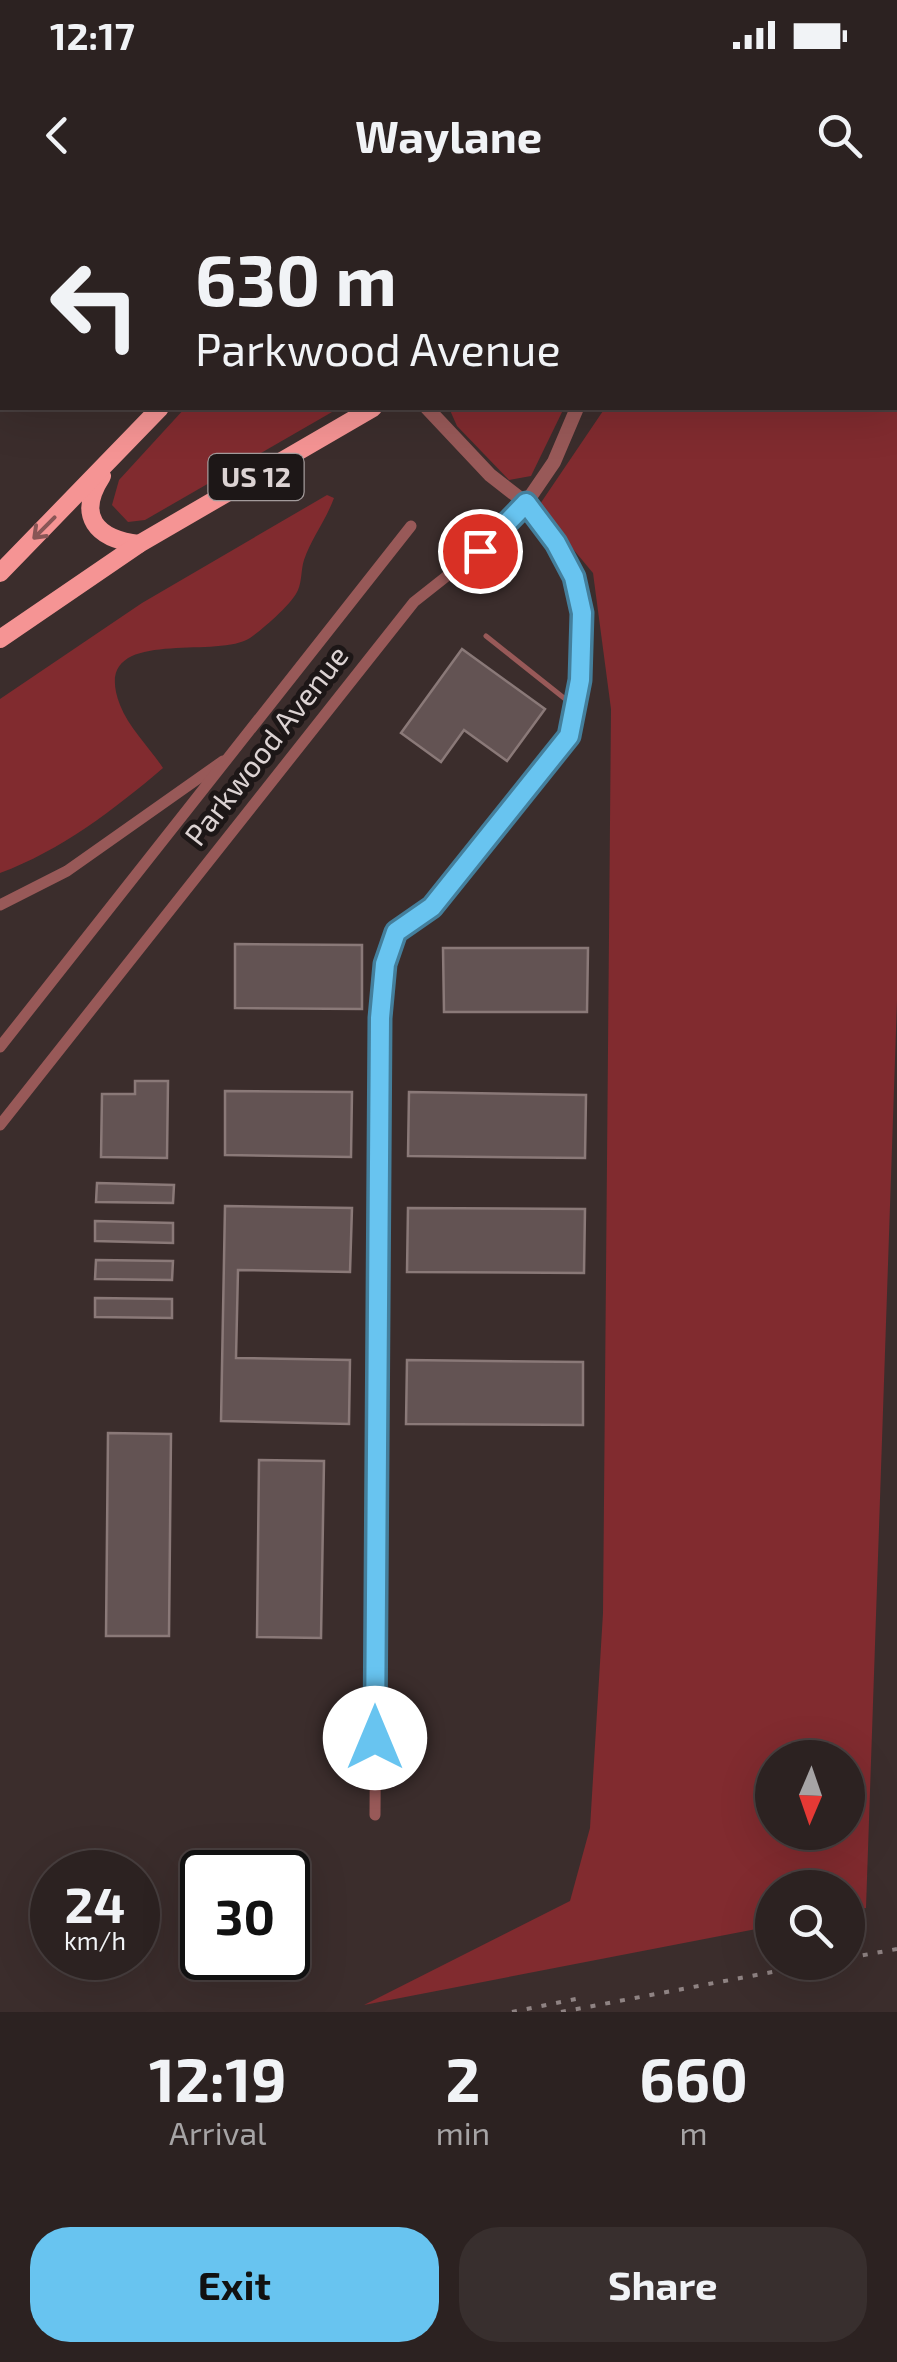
<!DOCTYPE html>
<style>
:root{--surface:#2c2221;--page:#382f2e;--text:#f1f3f6;--muted:#a6a4a5;--line:#483f3f;--accent:#68c4f0}
body{margin:0;font-family:"Exo 2",sans-serif;background:var(--page);color:var(--text);height:100vh;display:flex;flex-direction:column;font-size:38px;white-space:nowrap}
*{box-sizing:border-box;margin:0}
p{font-size:32px;color:var(--muted)}
.icon{flex:none;width:55px;height:55px;fill:none;stroke:currentColor;stroke-width:2;stroke-linecap:round;stroke-linejoin:round}
.map{position:relative;height:1812px;overflow:hidden}
.drawer{display:flex;flex-direction:column;background:var(--surface);flex:1}
.drawer>*{flex:none}
.guide{position:absolute;left:0px;top:0px;width:898px;height:210px;box-shadow:0 10px 40px #0002,0 0 0 2px var(--line);background:#2c2221;color:var(--text);overflow:hidden}
.needle{width:65px;rotate:182deg}
.buttons{position:absolute;left:755px;top:1540px;display:grid;gap:20px}
.buttons a{display:grid;place-items:center;width:110px;height:110px;border-radius:50%;background:var(--surface);box-shadow:0 10px 40px #0002,0 0 0 2px var(--line);font-size:50px}
.speed{position:absolute;left:30px;top:1650px;display:flex;gap:20px;font-size:50px;font-weight:700;text-align:center}
.speed>*{display:grid;place-content:center;width:130px;height:130px;border-radius:50%;background:var(--surface);box-shadow:0 10px 40px #0002,0 0 0 2px var(--line);line-height:1}
.speed small{font-size:25px;font-weight:400}
.speed .limit{border:5px solid #111;border-radius:15px;background:#fff;color:#111}
.pin{position:absolute;display:grid;place-items:center;width:85px;height:85px;color:#fff;margin:-42px;border:5px solid #fff;border-radius:50%;box-shadow:0 2px 10px #0007}
.me{position:absolute;width:110px;margin:-55px;rotate:0deg;stroke-linejoin:round;filter:drop-shadow(0 0 8px #0008)}
.turn{display:flex;align-items:center;gap:35px;height:210px;padding:0 30px;font-size:45px}
.turn .icon{width:130px;height:130px;stroke-width:2.5}
.turn b{display:block;font-size:70px;line-height:85px}
.eta{display:flex;justify-content:space-evenly;align-items:center;height:170px;text-align:center}
.eta b{font-size:60px;font-weight:700;line-height:70px}
.cta{display:flex;gap:20px;margin-top:auto;padding:20px 30px}
.cta a{flex:1;height:115px;border-radius:40px;background:var(--accent);color:#111;font-size:40px;font-weight:700;line-height:115px;text-align:center}
.cta a+a{background:var(--page);color:var(--text)}
.status{display:flex;justify-content:space-between;align-items:center;height:70px;padding:0 50px;background:var(--surface);direction:ltr}
.status svg{height:28px;fill:currentColor}
header{display:flex;justify-content:space-between;align-items:center;height:130px;padding:0 30px;background:var(--surface);font-size:45px;font-weight:700}
.map>svg:first-child{display:block}
.green{fill:#812b2f;fill-rule:evenodd}
.building{fill:#635353;stroke:#8a7978;stroke-width:2.5}
.lines{fill:none;stroke-linecap:round;stroke-linejoin:round}
.service{stroke:#985958;stroke-width:5}
.minor{stroke:#985958;stroke-width:11}
.tertiary{stroke:#985958;stroke-width:14}
.trunk{stroke:#f59494;stroke-width:18}
.rail{stroke:#8f8383;stroke-width:4;stroke-dasharray:5 10;stroke-linecap:butt}
.oneway{stroke:#895656}
.route-casing{stroke:#447f9c;stroke-width:25}
.route{stroke:#68c4f0;stroke-width:18}
.labels{text-anchor:middle;stroke-width:10;stroke-linejoin:round;paint-order:stroke}
.shield{fill:#1d1717;stroke:#a39b9b;stroke-width:2.5}
.shield-label{font-size:28px;font-weight:bold;fill:#dcd3d3}
.street-label{font-size:30px;fill:#dcd3d3;stroke:#1d1717}
</style>
<div class="status"><b>12:17</b><svg viewBox="0 0 49 12"><path d="M0 12V9h3v3zM5 12V6h3v6zM10 12V3h3v9zM15 12V0h3v12zM26 1h20v11H26zM47 4h2v5h-2z"/></svg></div>
<header><svg class="icon" aria-label="back" viewBox="0 0 24 24"><path d="M15 5l-7 7 7 7"/></svg>Waylane<svg class="icon" aria-label="search" viewBox="0 0 24 24"><circle cx="10" cy="10" r="6"/><path d="M15 15l6 6"/></svg></header>
<div class="map">
<svg width="897" height="1812" viewBox="0 0 897 1812">
<rect width="100%" height="100%" fill="#3b2d2c"/>
<g class="green">
<path d="M 379,0 L 625,0 L 377,2 Z"/>
<path d="M 897,150 L 897,801 L 866,1708 L 848,1711 L 848,1688 L 772,1688 L 772,1726 L 364,1805 L 570,1701 L 590,1628 L 603,1413 L 611,509 L 593,373 L 538,307 L 605,208 L 895,208 ZM 772,1558 L 848,1558 L 848,1632 L 772,1632 Z"/>
<path d="M 185,208 L 339,208 L 145,320 L 128,322 L 112,305 L 119,280 Z"/>
<path d="M 449,208 L 564,208 L 531,276 L 509,280 L 457,226 Z"/>
<path d="M 327,295 L 334,298 C 326,320 311,339 304,360 C 301,369 302,381 298,390 C 292,404 263,429 250,438 C 215,461 88,423 120,505 C 129,528 150,548 163,568 C 115,609 60,651 0,673 L 0,499 L 142,403 Z"/>
</g>
<g class="building">
<path d="M 462,449 L 545,509 L 507,561 L 464,530 L 441,562 L 401,533 Z"/>
<path d="M 235,744 L 362,745 L 362,809 L 235,808 Z"/>
<path d="M 443,748 L 588,748 L 587,812 L 444,812 Z"/>
<path d="M 135,881 L 168,881 L 167,958 L 101,957 L 102,894 L 135,894 Z"/>
<path d="M 225,891 L 352,892 L 351,957 L 225,955 Z"/>
<path d="M 409,892 L 586,895 L 585,958 L 408,956 Z"/>
<path d="M 97,983 L 174,985 L 173,1003 L 96,1002 Z"/>
<path d="M 225,1006 L 352,1008 L 350,1072 L 238,1070 L 236,1158 L 350,1160 L 349,1224 L 221,1221 Z"/>
<path d="M 408,1008 L 585,1009 L 584,1073 L 407,1072 Z"/>
<path d="M 95,1021 L 173,1023 L 173,1043 L 95,1041 Z"/>
<path d="M 96,1060 L 173,1061 L 172,1080 L 95,1079 Z"/>
<path d="M 95,1098 L 172,1099 L 172,1118 L 95,1117 Z"/>
<path d="M 407,1160 L 583,1162 L 583,1225 L 406,1224 Z"/>
<path d="M 108,1233 L 171,1234 L 169,1436 L 106,1436 Z"/>
<path d="M 259,1260 L 324,1261 L 321,1438 L 257,1437 Z"/>
</g>
<g class="lines">
<path class="service" d="M 486,436 L 574,506"/>
<g class="minor">
<path d="M 194,0 L 197,2"/>
<path d="M 230,2 L 235,0"/>
<path d="M 0,4 L 2,13"/>
<path d="M 0,112 L 2,111"/>
<path d="M 0,705 L 67,671 L 223,561"/>
<path d="M 0,847 L 411,326"/>
<path d="M 0,925 L 414,402 L 495,338 L 526,303 L 556,343 L 574,377 L 582,413 L 581,480 L 569,536 L 432,707 L 396,732 L 385,764 L 380,818 L 375,1615"/>
</g>
<g class="tertiary">
<path d="M 728,2 L 730,0"/>
<path d="M 427,208 L 490,275 L 526,303 L 554,262 L 577,208"/>
</g>
<g class="trunk">
<path d="M 351,2 L 354,0"/>
<path d="M 655,2 L 658,0"/>
<path d="M 102,276 C 76,316 96,339 139,344"/>
<path d="M 0,373 L 160,208"/>
<path d="M 0,439 L 139,344 L 373,208"/>
</g>
<g class="rail">
<path d="M 848,1758 L 897,1749"/>
<path d="M 512,1812 L 576,1799"/>
<path d="M 561,1812 L 825,1762"/>
</g>
</g>
<defs><path id="oneway-shaft" d="M-6 0H5M1.5-3L5.5 0L1.5 3" fill="none" stroke-width="1.6" stroke-linecap="round" stroke-linejoin="round" transform="scale(2.5)"/></defs>
<use class="oneway" href="#oneway-shaft" transform="translate(44 328) rotate(135)"/>
<g class="lines">
<defs>
<path id="route" d="M 375,1538 L 380,818 L 385,764 L 396,732 L 432,707 L 569,536 L 580,480 L 582,413 L 574,377 L 556,343 L 526,303 L 480,351"/>
</defs>
<use href="#route" class="route-casing"/>
<use href="#route" class="route"/>
</g>
<g class="labels">
<rect class="shield" x="208.5" y="254" width="95" height="46" rx="8"/>
<g class="shield-label">
<text x="256" y="287">US 12</text>
</g>
<g class="street-label">
<text transform="translate(267 546) rotate(-52)" y="10">Parkwood Avenue</text>
</g>
</g>
</svg>
<div class="buttons">
<a><svg class="needle" viewBox="-14 -14 28 28"><path d="M0-13l5 13h-10z" fill="#e53935"/><path d="M0 13l5-13h-10z" fill="#a6a4a5"/></svg></a>
<a><svg class="icon" aria-label="search" viewBox="0 0 24 24"><circle cx="10" cy="10" r="6"/><path d="M15 15l6 6"/></svg></a>
</div>
<div class="speed"><div>24<small>km/h</small></div><div class="limit">30</div></div>
<div class="pin" style="left:480px;top:351px;background:#d93025"><svg class="icon" aria-label="arrive" viewBox="0 0 24 24"><path d="M6 21V4h12l-3 4 3 4H6"/></svg></div>
<svg class="me" style="left:375px;top:1538px" viewBox="-20 -20 40 40"><circle r="19" fill="#fff"/><path d="M0-13L10 11 0 6-10 11z" fill="#68c4f0"/></svg>
<div class="guide">
<div class="turn"><svg class="icon" aria-label="left" viewBox="0 0 24 24"><path d="M17 20v-9H6M10 6l-5 5 5 5"/></svg><div><b>630 m</b>Parkwood Avenue</div></div>
</div>
</div>
<section class="drawer">
<div class="eta">
<div><b>12:19</b><p>Arrival</p></div>
<div><b>2</b><p>min</p></div>
<div><b>660</b><p>m</p></div>
</div>
<div class="cta"><a>Exit</a><a>Share</a></div>
</section>
